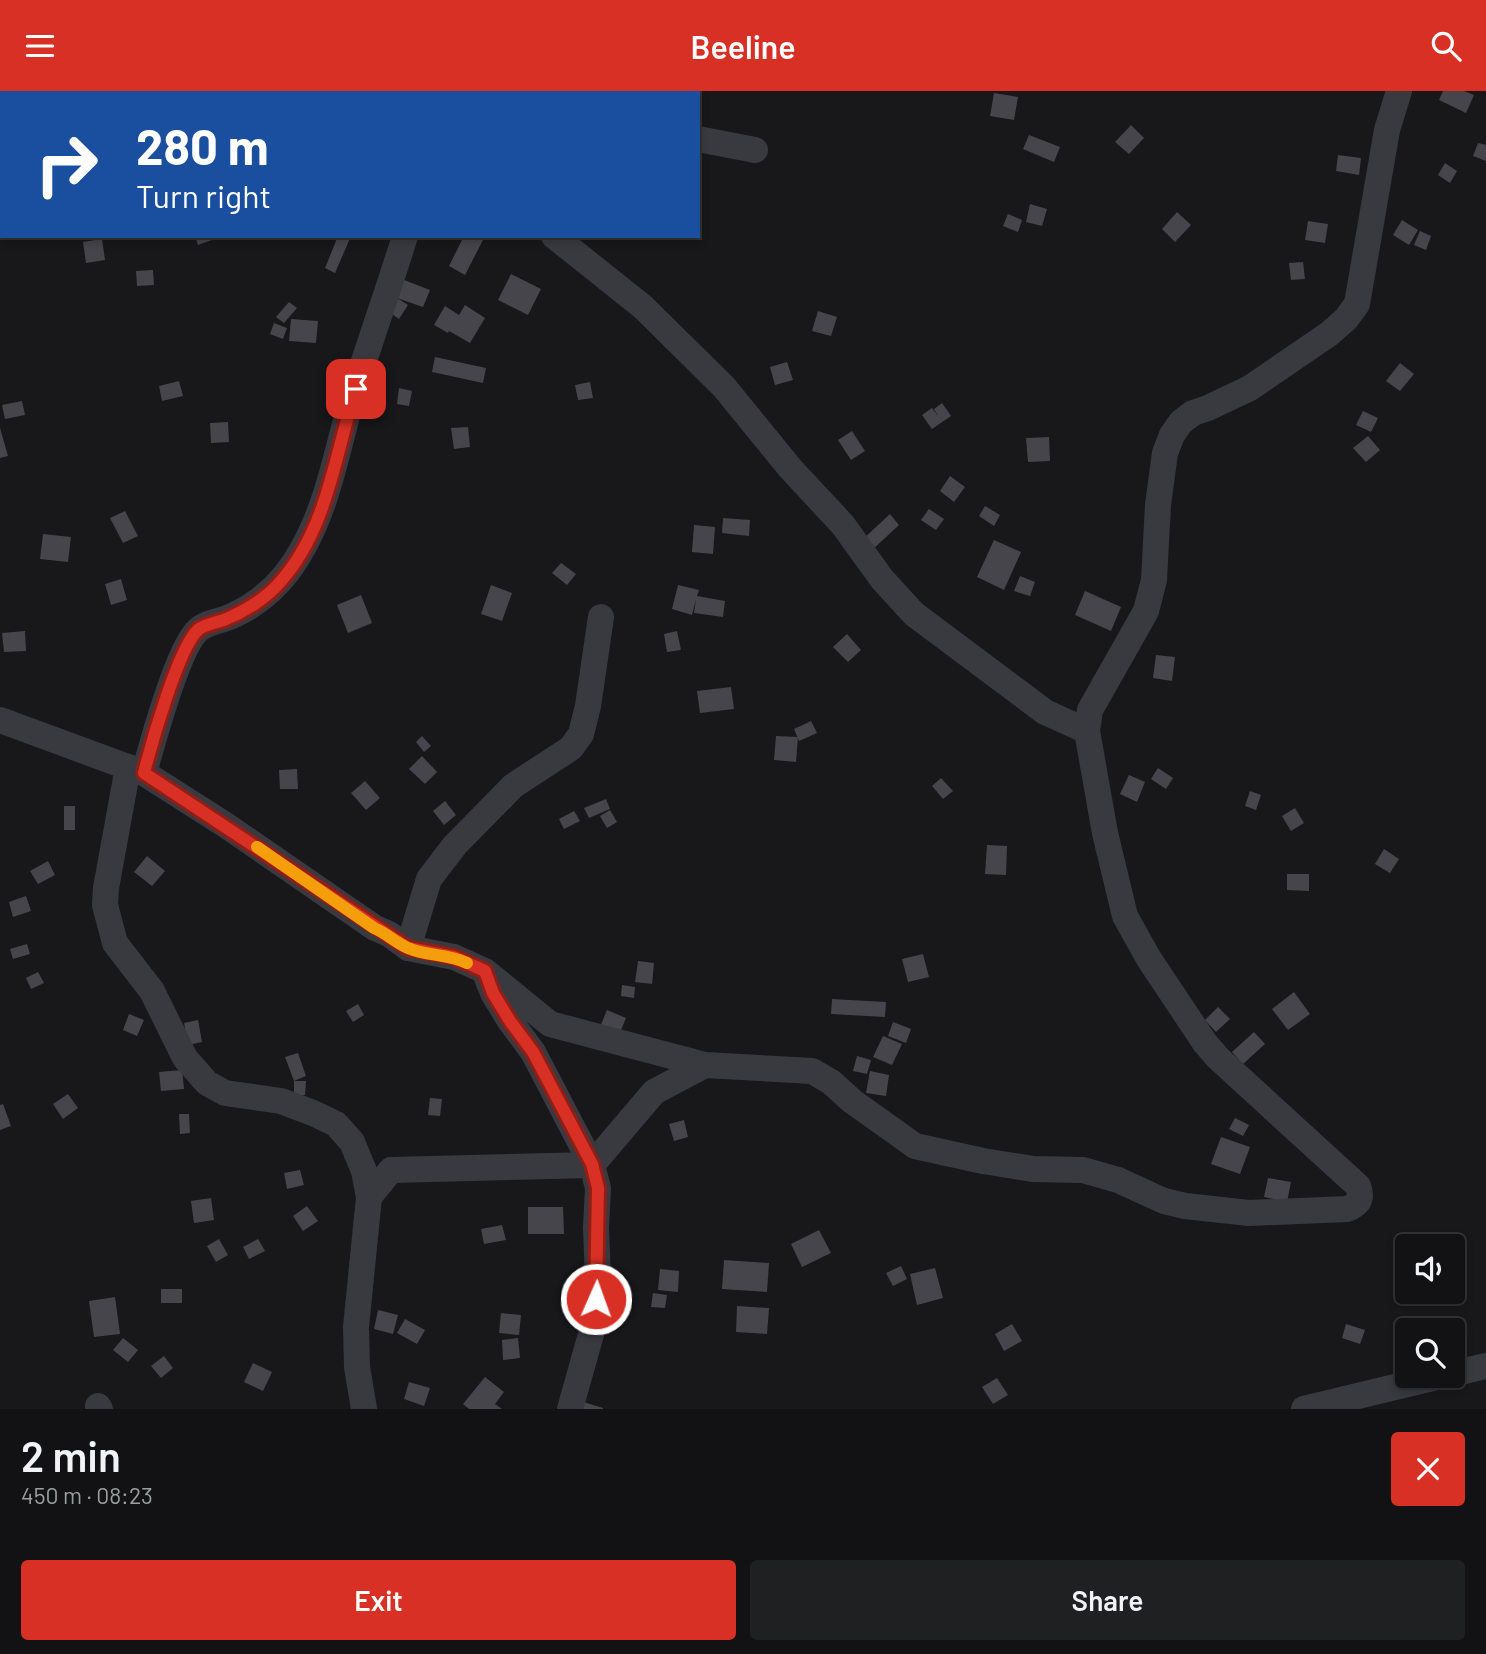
<!DOCTYPE html>
<meta charset="utf-8">
<style>
:root{--surface:#121214;--page:#1f2022;--text:#f1f3f6;--muted:#9c9ea0;--line:#313234;--accent:#d93025}
body{margin:0;font-family:Barlow,sans-serif;background:var(--page);color:var(--text);height:100vh;display:flex;flex-direction:column;font-size:26px;white-space:nowrap}
*{box-sizing:border-box;margin:0}
p{font-size:23px;color:var(--muted)}
.icon{flex:none;width:38px;height:38px;fill:none;stroke:currentColor;stroke-width:2;stroke-linecap:round;stroke-linejoin:round}
.map{position:relative;height:1318px;overflow:hidden}
.sheet{display:flex;flex-direction:column;background:var(--surface);flex:1}
.sheet>*{flex:none}
.hud{position:absolute;left:0px;top:0px;width:700px;height:147px;box-shadow:0 4px 10px #0003,0 0 0 2px var(--line);background:#1a4fa0;color:#fff;overflow:hidden}
.fabs{position:absolute;left:1395px;top:1143px;display:grid;gap:14px}
.fabs a{display:grid;place-items:center;width:70px;height:70px;border-radius:7px;background:var(--surface);box-shadow:0 4px 10px #0003,0 0 0 2px var(--line);font-size:35px}
.pin{position:absolute;display:grid;place-items:center;width:60px;height:60px;color:#fff;margin:-30px;border-radius:14px;box-shadow:0 4px 10px #0006}
.me{position:absolute;width:77px;margin:-38px;rotate:2deg;stroke-linejoin:round;filter:drop-shadow(0 0 5px #0008)}
.turn{display:flex;align-items:center;gap:24px;height:147px;padding:0 21px;font-size:32px}
.turn .icon{width:91px;height:91px;stroke-width:2.5}
.turn b{display:block;font-size:49px;line-height:60px}
.round{display:grid;place-items:center;flex:none;width:74px;height:74px;border-radius:7px;background:var(--page)}
.headline{display:flex;align-items:center;justify-content:space-between;height:119px;padding:0 21px}
h1{font-size:42px;font-weight:600;line-height:52px}
.button{display:flex;gap:14px;margin-top:auto;padding:14px 21px}
.button a{flex:1;height:80px;border-radius:7px;background:var(--accent);color:#fff;font-size:28px;font-weight:600;line-height:80px;text-align:center}
.button a+a{background:var(--page);color:var(--text)}
header{display:flex;justify-content:space-between;align-items:center;height:91px;padding:0 21px;background:var(--accent);color:#fff;font-size:32px;font-weight:600}
.map>svg:first-child{display:block}
.building{fill:#45454b}
.lines{fill:none;stroke-linecap:round;stroke-linejoin:round}
.minor{stroke:#393a40;stroke-width:26}
.route-casing{stroke:#8d1f18;stroke-width:18}
.route{stroke:#d93025;stroke-width:12}
.slow{stroke:#f59e0b;stroke-width:12}
</style>
<header><svg class="icon" aria-label="menu" viewBox="0 0 24 24"><path d="M4 6h16M4 12h16M4 18h16"/></svg>Beeline<svg class="icon" aria-label="search" viewBox="0 0 24 24"><circle cx="10" cy="10" r="6"/><path d="M15 15l6 6"/></svg></header>
<div class="map">
<svg width="1486" height="1318" viewBox="0 0 1486 1318">
<rect width="100%" height="100%" fill="#18181b"/>
<g class="building">
<path d="M 1443,0 L 1464,0 L 1474,4 L 1466,22 L 1439,9 Z"/>
<path d="M 994,2 L 1018,6 L 1014,29 L 990,25 Z"/>
<path d="M 1131,34 L 1144,47 L 1129,63 L 1115,51 Z"/>
<path d="M 1029,44 L 1060,56 L 1054,71 L 1023,58 Z"/>
<path d="M 1478,52 L 1486,54 L 1486,70 L 1473,65 Z"/>
<path d="M 1338,64 L 1361,67 L 1359,84 L 1336,80 Z"/>
<path d="M 1445,72 L 1457,80 L 1450,92 L 1438,84 Z"/>
<path d="M 1030,113 L 1047,118 L 1042,135 L 1026,131 Z"/>
<path d="M 1177,121 L 1191,134 L 1175,151 L 1162,138 Z"/>
<path d="M 1008,123 L 1022,129 L 1018,141 L 1003,135 Z"/>
<path d="M 1402,129 L 1418,139 L 1409,154 L 1393,144 Z"/>
<path d="M 1308,130 L 1328,133 L 1325,152 L 1305,149 Z"/>
<path d="M 1420,140 L 1431,145 L 1426,159 L 1414,154 Z"/>
<path d="M 195,145 L 220,145 L 220,146 L 198,154 Z"/>
<path d="M 338,145 L 351,145 L 335,182 L 325,177 Z"/>
<path d="M 464,145 L 484,147 L 465,184 L 449,175 Z"/>
<path d="M 102,148 L 105,169 L 86,172 L 83,151 Z"/>
<path d="M 1303,171 L 1305,188 L 1291,189 L 1289,172 Z"/>
<path d="M 153,179 L 154,194 L 137,195 L 136,180 Z"/>
<path d="M 511,183 L 541,198 L 528,224 L 498,209 Z"/>
<path d="M 404,189 L 430,199 L 423,216 L 397,207 Z"/>
<path d="M 397,207 L 408,214 L 399,228 L 389,221 Z"/>
<path d="M 289,211 L 297,217 L 284,232 L 276,226 Z"/>
<path d="M 465,214 L 485,227 L 470,252 L 449,240 L 448,242 L 434,234 L 445,215 L 459,224 Z"/>
<path d="M 818,220 L 837,226 L 831,245 L 812,240 Z"/>
<path d="M 291,228 L 318,230 L 316,252 L 289,250 Z"/>
<path d="M 274,232 L 287,237 L 283,248 L 270,243 Z"/>
<path d="M 435,266 L 486,277 L 483,292 L 432,281 Z"/>
<path d="M 787,271 L 793,289 L 775,294 L 770,276 Z"/>
<path d="M 1400,272 L 1414,283 L 1400,300 L 1386,290 Z"/>
<path d="M 179,290 L 183,305 L 162,310 L 159,295 Z"/>
<path d="M 590,291 L 593,307 L 578,309 L 575,294 Z"/>
<path d="M 399,297 L 412,300 L 409,315 L 397,313 Z"/>
<path d="M 22,310 L 25,324 L 5,328 L 2,314 Z"/>
<path d="M 942,312 L 951,325 L 932,338 L 922,324 L 932,317 L 938,325 L 934,318 Z"/>
<path d="M 1363,320 L 1378,327 L 1371,341 L 1356,334 Z"/>
<path d="M 228,331 L 229,351 L 211,352 L 210,332 Z"/>
<path d="M 468,336 L 470,356 L 454,358 L 451,337 Z"/>
<path d="M 0,337 L 8,365 L 0,367 Z"/>
<path d="M 852,340 L 865,360 L 851,369 L 838,349 Z"/>
<path d="M 1368,345 L 1380,359 L 1366,371 L 1353,357 Z"/>
<path d="M 1049,346 L 1050,370 L 1028,371 L 1026,347 Z"/>
<path d="M 950,385 L 965,396 L 954,411 L 940,400 Z"/>
<path d="M 985,415 L 1000,424 L 994,435 L 979,425 Z"/>
<path d="M 929,418 L 944,428 L 936,439 L 921,429 Z"/>
<path d="M 125,420 L 138,445 L 123,452 L 110,427 Z"/>
<path d="M 890,423 L 899,434 L 871,460 L 861,450 Z"/>
<path d="M 723,427 L 750,429 L 749,445 L 722,442 Z"/>
<path d="M 694,434 L 715,436 L 713,463 L 692,461 Z"/>
<path d="M 43,443 L 71,446 L 68,471 L 40,468 Z"/>
<path d="M 994,449 L 1021,461 L 1004,499 L 977,486 Z"/>
<path d="M 561,472 L 576,483 L 567,494 L 552,482 Z"/>
<path d="M 1020,485 L 1035,491 L 1030,505 L 1014,500 Z"/>
<path d="M 121,488 L 127,509 L 111,514 L 105,493 Z"/>
<path d="M 491,494 L 512,502 L 502,530 L 481,523 Z"/>
<path d="M 678,494 L 699,499 L 697,505 L 725,510 L 723,526 L 694,522 L 696,508 L 692,524 L 672,518 Z"/>
<path d="M 1085,500 L 1121,516 L 1111,540 L 1075,524 Z"/>
<path d="M 361,504 L 372,532 L 348,542 L 337,514 Z"/>
<path d="M 25,540 L 26,560 L 4,561 L 2,542 Z"/>
<path d="M 677,540 L 681,559 L 667,561 L 664,543 Z"/>
<path d="M 847,543 L 861,559 L 848,571 L 833,556 Z"/>
<path d="M 1156,564 L 1175,566 L 1172,590 L 1153,587 Z"/>
<path d="M 731,596 L 734,618 L 700,622 L 697,600 Z"/>
<path d="M 811,630 L 817,642 L 799,650 L 794,638 Z"/>
<path d="M 422,645 L 431,655 L 424,661 L 416,651 Z"/>
<path d="M 776,645 L 798,646 L 796,671 L 774,669 Z"/>
<path d="M 422,665 L 437,681 L 425,693 L 409,678 Z"/>
<path d="M 1158,677 L 1173,687 L 1166,698 L 1151,688 Z"/>
<path d="M 297,678 L 298,698 L 280,698 L 279,679 Z"/>
<path d="M 1129,684 L 1145,691 L 1137,711 L 1120,703 Z"/>
<path d="M 941,687 L 953,700 L 943,708 L 932,695 Z"/>
<path d="M 365,690 L 380,707 L 366,719 L 351,702 Z"/>
<path d="M 1250,700 L 1261,704 L 1256,719 L 1245,715 Z"/>
<path d="M 606,708 L 610,718 L 589,727 L 584,717 Z"/>
<path d="M 445,710 L 456,724 L 444,734 L 433,720 Z"/>
<rect x="64" y="715" width="11" height="24"/>
<path d="M 1295,717 L 1304,732 L 1291,740 L 1282,725 Z"/>
<path d="M 610,719 L 617,731 L 607,737 L 600,725 Z"/>
<path d="M 574,720 L 580,730 L 564,738 L 559,728 Z"/>
<path d="M 987,754 L 1007,755 L 1006,784 L 985,783 Z"/>
<path d="M 1384,758 L 1399,768 L 1390,782 L 1375,773 Z"/>
<path d="M 147,765 L 165,780 L 152,795 L 134,781 Z"/>
<path d="M 48,770 L 55,784 L 38,793 L 30,780 Z"/>
<path d="M 1287,783 L 1309,783 L 1309,800 L 1287,799 Z"/>
<path d="M 26,805 L 31,820 L 13,826 L 9,811 Z"/>
<path d="M 27,853 L 30,863 L 13,868 L 10,858 Z"/>
<path d="M 923,863 L 929,886 L 908,891 L 902,868 Z"/>
<path d="M 638,870 L 654,872 L 652,893 L 635,891 Z"/>
<path d="M 38,881 L 44,892 L 31,898 L 26,887 Z"/>
<path d="M 622,894 L 635,896 L 634,907 L 621,905 Z"/>
<path d="M 1294,901 L 1310,923 L 1288,939 L 1272,918 Z"/>
<path d="M 832,908 L 886,911 L 885,926 L 831,923 Z"/>
<path d="M 358,913 L 364,924 L 353,931 L 346,920 Z"/>
<path d="M 1218,916 L 1230,928 L 1216,941 L 1205,929 Z"/>
<path d="M 607,919 L 626,927 L 619,944 L 600,936 Z"/>
<path d="M 129,923 L 144,929 L 137,945 L 123,939 Z"/>
<path d="M 198,929 L 202,951 L 188,954 L 184,932 Z"/>
<path d="M 893,931 L 911,938 L 906,952 L 888,945 Z"/>
<path d="M 1254,941 L 1265,953 L 1243,973 L 1232,961 Z"/>
<path d="M 883,945 L 902,953 L 892,974 L 873,966 Z"/>
<path d="M 298,962 L 306,985 L 294,990 L 285,966 Z"/>
<path d="M 857,965 L 871,969 L 867,983 L 853,980 Z"/>
<path d="M 182,979 L 184,998 L 161,1000 L 159,981 Z"/>
<path d="M 870,980 L 889,984 L 886,1005 L 866,1002 Z"/>
<path d="M 294,990 L 306,990 L 305,1004 L 294,1004 Z"/>
<path d="M 68,1003 L 78,1017 L 63,1028 L 53,1013 Z"/>
<path d="M 430,1007 L 442,1008 L 440,1025 L 428,1024 Z"/>
<path d="M 3,1013 L 11,1035 L 0,1039 L 0,1014 Z"/>
<path d="M 179,1023 L 189,1023 L 190,1042 L 180,1043 Z"/>
<path d="M 1235,1027 L 1249,1034 L 1243,1045 L 1229,1038 Z"/>
<path d="M 684,1029 L 688,1046 L 674,1050 L 669,1033 Z"/>
<path d="M 1221,1046 L 1250,1056 L 1240,1083 L 1211,1073 Z"/>
<path d="M 300,1079 L 304,1094 L 287,1098 L 284,1082 Z"/>
<path d="M 1268,1087 L 1291,1091 L 1287,1111 L 1264,1106 Z"/>
<path d="M 211,1107 L 214,1129 L 194,1132 L 191,1110 Z"/>
<path d="M 307,1115 L 318,1130 L 303,1140 L 293,1125 Z"/>
<path d="M 528,1116 L 563,1116 L 564,1143 L 528,1143 Z"/>
<path d="M 502,1134 L 506,1149 L 484,1153 L 481,1138 Z"/>
<path d="M 819,1139 L 831,1162 L 802,1176 L 791,1153 Z"/>
<path d="M 219,1148 L 228,1164 L 216,1171 L 207,1155 Z"/>
<path d="M 258,1148 L 265,1160 L 249,1168 L 243,1156 Z"/>
<path d="M 724,1169 L 769,1172 L 767,1201 L 722,1198 Z"/>
<path d="M 901,1175 L 907,1188 L 893,1195 L 886,1182 Z"/>
<path d="M 935,1177 L 943,1207 L 917,1214 L 910,1183 Z"/>
<path d="M 660,1178 L 679,1180 L 678,1201 L 658,1199 Z"/>
<rect x="161" y="1198" width="21" height="14"/>
<path d="M 653,1202 L 667,1204 L 665,1217 L 651,1216 Z"/>
<path d="M 115,1206 L 120,1243 L 94,1246 L 89,1210 Z"/>
<path d="M 737,1215 L 769,1217 L 767,1243 L 736,1241 Z"/>
<path d="M 378,1219 L 398,1224 L 393,1243 L 374,1238 Z"/>
<path d="M 501,1222 L 521,1224 L 519,1244 L 499,1242 Z"/>
<path d="M 405,1228 L 425,1239 L 417,1253 L 397,1242 Z"/>
<path d="M 1012,1233 L 1022,1250 L 1004,1260 L 995,1243 Z"/>
<path d="M 1346,1233 L 1365,1239 L 1360,1253 L 1342,1247 Z"/>
<path d="M 123,1247 L 138,1259 L 128,1271 L 113,1259 Z"/>
<path d="M 518,1247 L 520,1267 L 503,1269 L 502,1249 Z"/>
<path d="M 164,1265 L 173,1277 L 161,1287 L 151,1275 Z"/>
<path d="M 253,1272 L 272,1281 L 263,1300 L 244,1291 Z"/>
<path d="M 485,1286 L 504,1301 L 495,1313 L 502,1318 L 469,1318 L 463,1313 Z"/>
<path d="M 997,1287 L 1008,1304 L 993,1313 L 982,1296 Z"/>
<path d="M 409,1291 L 430,1297 L 424,1315 L 404,1308 Z"/>
<path d="M 580,1310 L 603,1317 L 603,1318 L 577,1318 Z"/>
</g>
<g class="lines">
<g class="minor">
<path d="M 275,0 L 275,2"/>
<path d="M 583,0 L 587,2"/>
<path d="M 698,48 L 755,59"/>
<path d="M 0,119 L 2,119"/>
<path d="M 554,145 L 643,216 L 724,296 L 790,377 L 843,434 L 882,488 L 914,523 L 1045,621 L 1087,640"/>
<path d="M 0,629 L 144,682 L 227,735 L 375,837 L 389,843 L 408,857 L 454,866 L 485,880 L 550,933 L 705,974 L 812,980 L 831,991 L 852,1010 L 915,1055 L 983,1070 L 1033,1078 L 1083,1079 L 1118,1089 L 1164,1110 L 1185,1115 L 1249,1122 L 1347,1118 C 1359,1113 1363,1108 1358,1095 L 1218,967 L 1205,952 L 1149,868 L 1125,825 L 1105,742 L 1087,640 L 1090,619 L 1146,520 L 1154,489 L 1158,414 L 1165,362 L 1172,344 L 1181,331 L 1193,322 L 1208,317 L 1250,297 L 1329,243 L 1346,228 L 1357,213 L 1387,39 L 1399,0"/>
<path d="M 128,676 L 106,797 L 105,814 L 115,852 L 152,900 L 185,967 L 207,992 L 225,1002 L 281,1010 L 313,1022 L 336,1033 L 352,1051 L 364,1080 L 369,1106 L 356,1236 L 357,1276 L 364,1318"/>
<path d="M 144,682 C 152,653 178,557 198,539 C 207,531 221,530 232,525 C 263,511 287,487 303,457 C 327,414 335,368 348,322 C 365,263 387,204 405,145"/>
<path d="M 408,857 L 429,788 L 455,754 L 513,695 L 571,657 L 581,643 L 588,615 L 601,526"/>
<path d="M 487,887 L 493,902 L 510,930 L 533,961 L 592,1074 L 598,1097 L 596,1137 L 598,1188 L 595,1229 L 570,1318"/>
<path d="M 369,1106 L 391,1079 L 592,1074 L 654,1001 L 705,974"/>
<path d="M 1452,1283 L 1486,1275"/>
<path d="M 98,1315 L 100,1318"/>
<path d="M 1304,1318 L 1445,1284"/>
</g>
</g>
<g class="lines">
<defs>
<path id="route" d="M 356,298 C 335,362 328,437 281,490 C 267,507 244,521 224,529 C 215,532 207,533 199,538 C 179,554 151,654 144,682 L 408,857 L 454,866 L 485,880 L 493,902 L 510,930 L 533,961 L 592,1073 L 598,1097 L 596,1208"/>
</defs>
<use href="#route" class="route-casing"/>
<use href="#route" class="route"/>
<path class="slow" d="M 257,756 L 374,837 C 386,842 396,852 408,857 C 426,865 448,863 467,872"/>
</g>
</svg>
<div class="fabs">
<a><svg class="icon" aria-label="sound" viewBox="0 0 24 24"><path d="M4 9h4l5-4v14l-5-4H4zM17 9q2 3 0 6"/></svg></a>
<a><svg class="icon" aria-label="search" viewBox="0 0 24 24"><circle cx="10" cy="10" r="6"/><path d="M15 15l6 6"/></svg></a>
</div>
<div class="pin" style="left:356px;top:298px;background:#d93025"><svg class="icon" aria-label="arrive" viewBox="0 0 24 24"><path d="M6 21V4h12l-3 4 3 4H6"/></svg></div>
<svg class="me" style="left:596px;top:1208px" viewBox="-20 -20 40 40"><circle r="17" fill="#d93025" stroke="#fff" stroke-width="3"/><path d="M0-11L8 9 0 5-8 9z" fill="#fff"/></svg>
<div class="hud">
<div class="turn"><svg class="icon" aria-label="right" viewBox="0 0 24 24"><path d="M7 20v-9h11M14 6l5 5-5 5"/></svg><div><b>280 m</b>Turn right</div></div>
</div>
</div>
<section class="sheet">
<div class="headline"><div><h1>2 min</h1><p>450 m · 08:23</p></div><a class="round" style="background:#d93025;color:#fff"><svg class="icon" aria-label="close" viewBox="0 0 24 24"><path d="M6 6l12 12M18 6L6 18"/></svg></a></div>
<div class="button"><a>Exit</a><a>Share</a></div>
</section>
